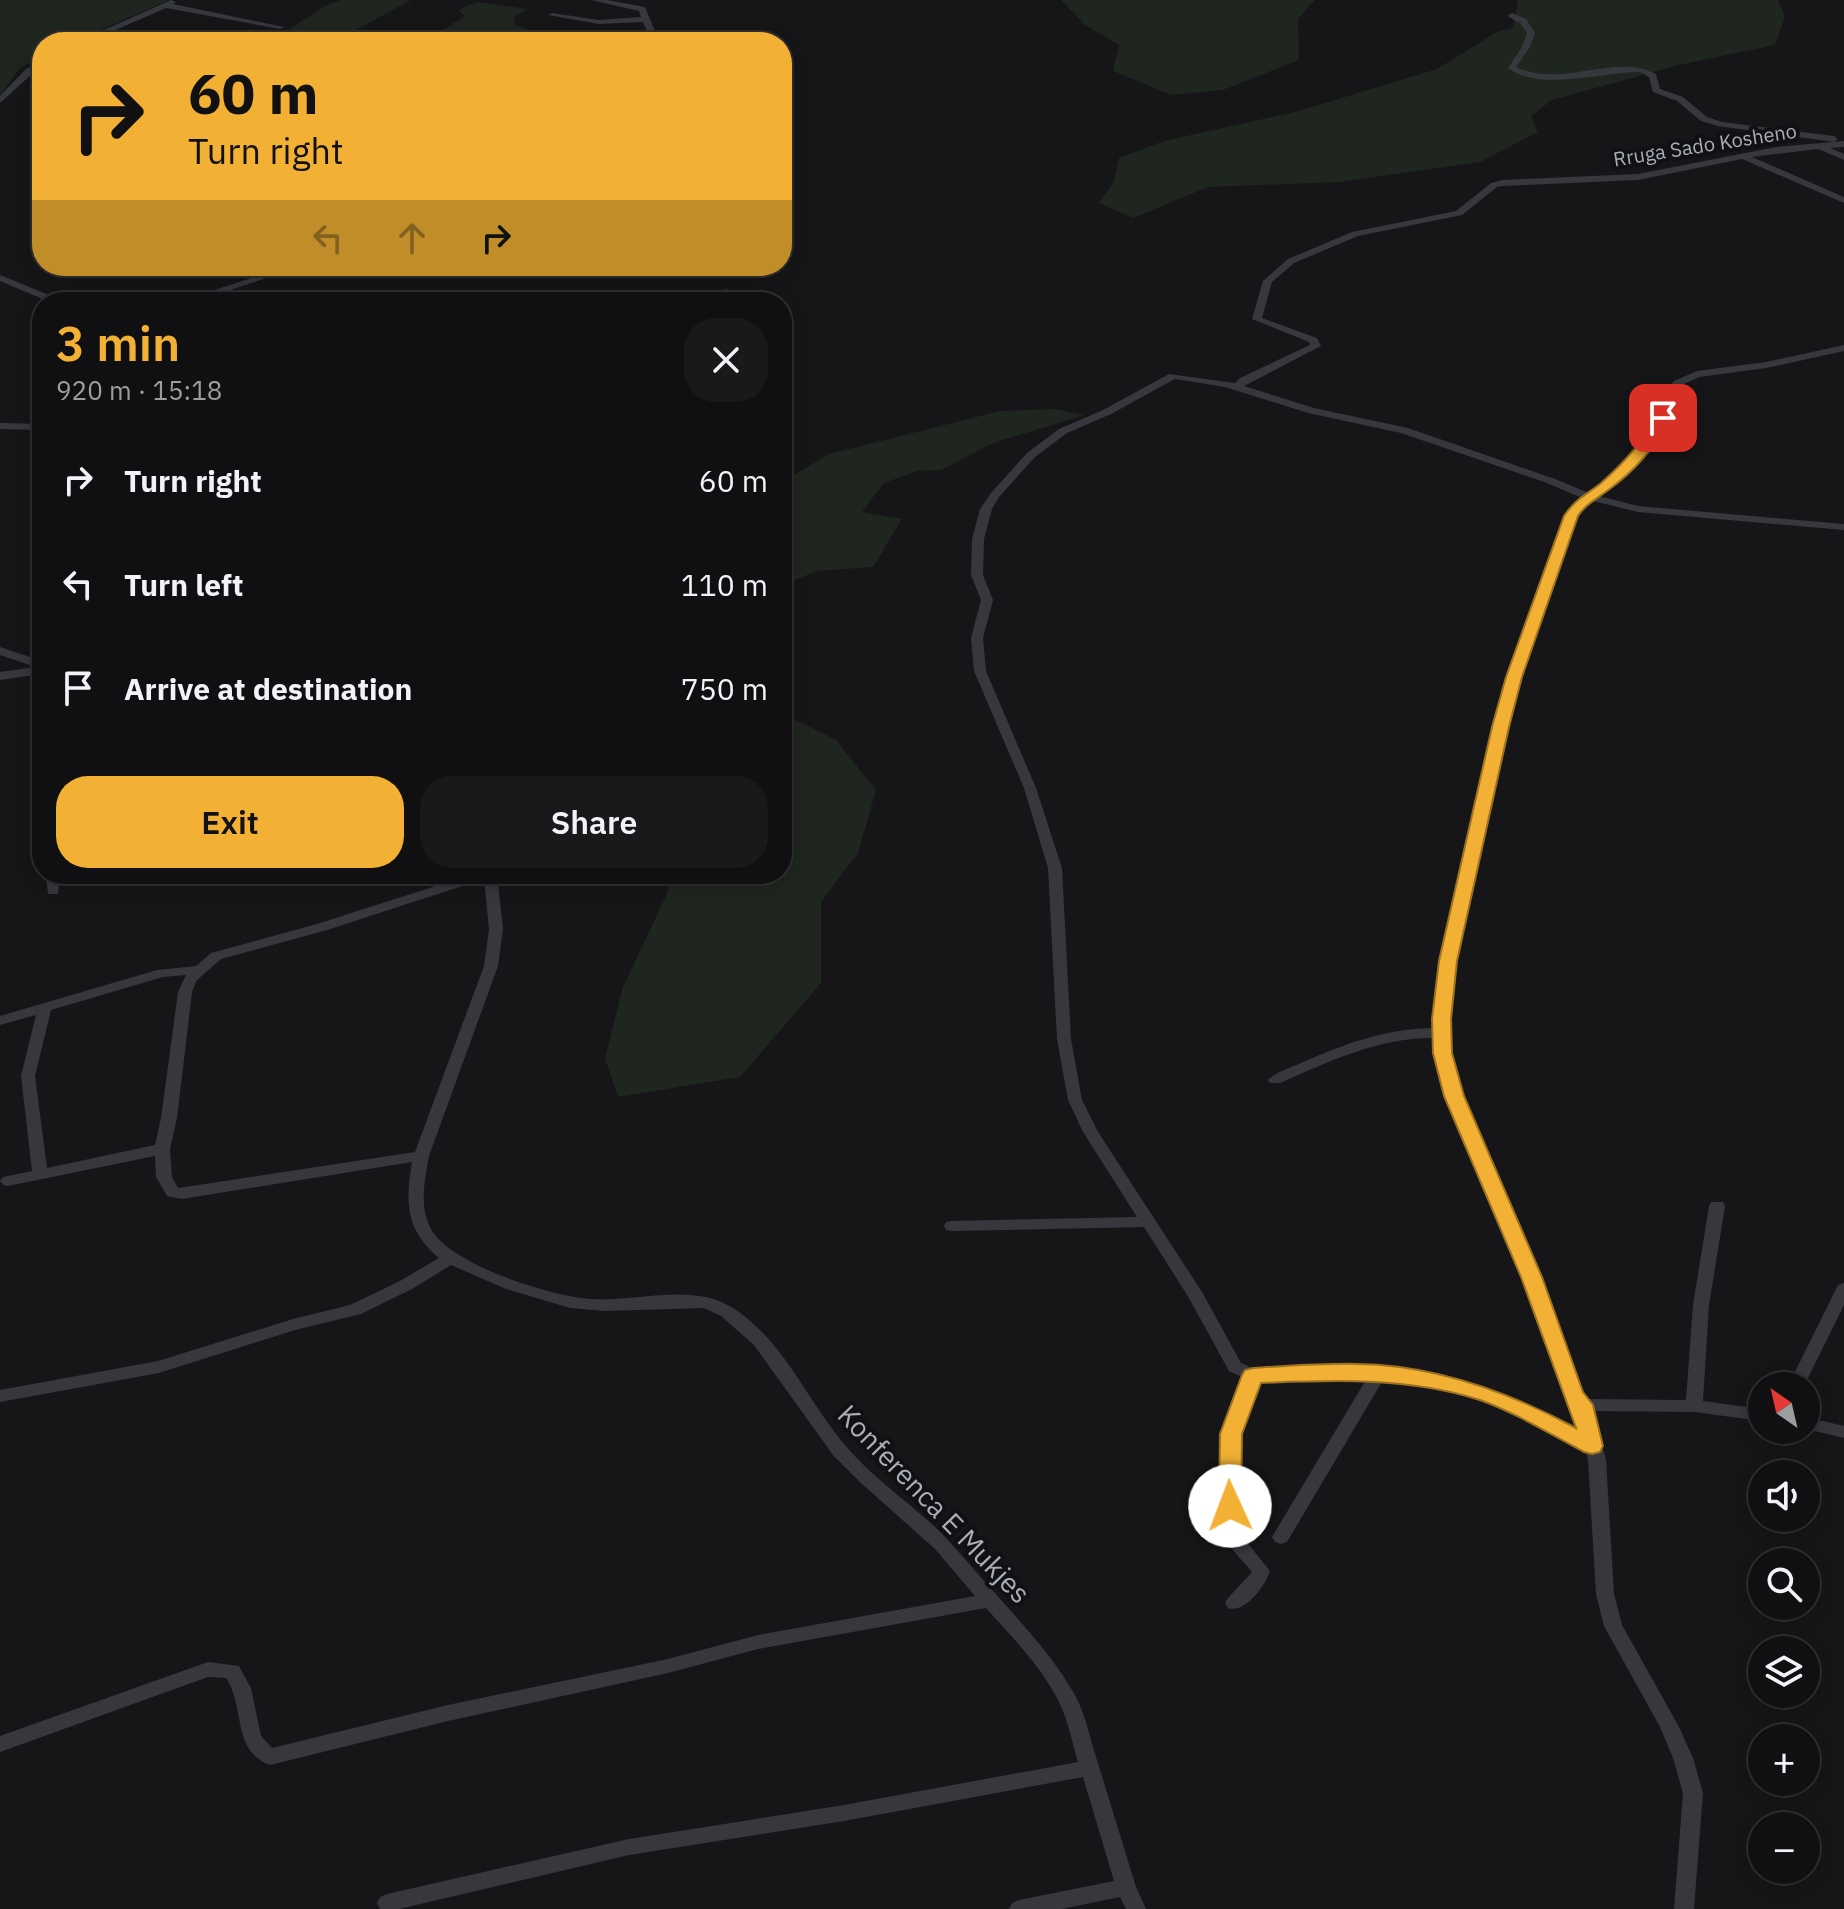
<!DOCTYPE html>
<meta charset="utf-8">
<style>
:root{--surface:#101012;--page:#19191b;--text:#f1f3f6;--muted:#9c9d9f;--line:#303032;--accent:#f2b134}
body{margin:0;font-family:"IBM Plex Sans",sans-serif;background:var(--page);color:var(--text);height:100vh;display:flex;flex-direction:column;font-size:30px;white-space:nowrap}
*{box-sizing:border-box;margin:0}
p{font-size:26px;color:var(--muted)}
.icon{flex:none;width:44px;height:44px;fill:none;stroke:currentColor;stroke-width:2;stroke-linecap:round;stroke-linejoin:round}
.map{position:relative;flex:1;overflow:hidden}
.drawer{position:absolute;left:32px;top:292px;width:760px;height:592px;display:flex;flex-direction:column;background:var(--surface);border-radius:32px;box-shadow:0 4px 20px #0003,0 0 0 2px var(--line)}
.drawer>*{flex:none}
.banner{position:absolute;left:32px;top:32px;width:760px;height:244px;border-radius:32px;box-shadow:0 4px 20px #0003,0 0 0 2px var(--line);background:#f2b134;color:#111;overflow:hidden}
.needle{width:52px;rotate:326deg}
.tools{position:absolute;left:1748px;top:1372px;display:grid;gap:16px}
.tools a{display:grid;place-items:center;width:72px;height:72px;border-radius:50%;background:var(--surface);box-shadow:0 4px 20px #0003,0 0 0 2px var(--line);font-size:40px}
.pin{position:absolute;display:grid;place-items:center;width:68px;height:68px;color:#fff;margin:-34px;border-radius:16px;box-shadow:0 4px 12px #0006}
.me{position:absolute;width:88px;margin:-44px;rotate:358deg;stroke-linejoin:round;filter:drop-shadow(0 0 6px #0008)}
.turn{display:flex;align-items:center;gap:28px;height:168px;padding:0 24px;font-size:36px}
.turn .icon{width:104px;height:104px;stroke-width:2.5}
.turn b{display:block;font-size:56px;line-height:68px}
.lanes{display:flex;align-items:center;height:76px;padding:0 24px;background:#0003;justify-content:center;gap:40px;direction:ltr}
.lanes .off{opacity:.35}
.round{display:grid;place-items:center;flex:none;width:84px;height:84px;border-radius:32px;background:var(--page)}
.headline{display:flex;align-items:center;justify-content:space-between;height:136px;padding:0 24px}
h1{font-size:48px;font-weight:600;line-height:60px;color:var(--accent)}
.action{display:flex;gap:16px;margin-top:auto;padding:16px 24px}
.action a{flex:1;height:92px;border-radius:32px;background:var(--accent);color:#111;font-size:32px;font-weight:600;line-height:92px;text-align:center}
.action a+a{background:var(--page);color:var(--text)}
ul{padding:0;list-style:none}
li{display:flex;align-items:center;gap:24px;height:104px;padding:0 24px}
li div{flex:1}
li b{display:block;font-size:30px}
li em{font-style:normal}
.map>svg:first-child{display:block}
.green{fill:#1e261f}
.lines{fill:none;stroke-linecap:round;stroke-linejoin:round}
.minor{fill:#37383d;fill-rule:evenodd}
.route{fill:#f2b134;stroke:#9d7322;stroke-width:2}
.labels{text-anchor:middle;stroke-width:8;stroke-linejoin:round;paint-order:stroke}
.far-street-label{font-size:20px;fill:#a8adb8;stroke:#111113}
.near-street-label{font-size:28px;fill:#a8adb8;stroke:#111113}
</style>
<div class="map">
<svg width="1844" height="1909" viewBox="0 0 1844 1909">
<rect width="100%" height="100%" fill="#161618"/>
<g class="green">
<path d="M 0,0 L 169,0 L 73,42 L 42,42 L 42,57 L 20,68 L 0,95 Z"/>
<path d="M 341,0 L 411,0 L 334,42 L 270,42 L 325,6 Z"/>
<path d="M 1061,0 L 1315,0 L 1298,19 L 1299,60 L 1223,90 L 1172,95 L 1113,71 L 1119,45 L 1084,24 Z"/>
<path d="M 1518,0 L 1778,0 L 1785,17 L 1775,45 L 1679,65 L 1552,100 L 1531,116 L 1538,132 L 1480,162 L 1339,182 L 1208,187 L 1133,218 L 1099,203 L 1114,182 L 1119,158 L 1164,141 L 1299,111 L 1437,69 L 1497,32 L 1513,28 Z"/>
<path d="M 477,2 L 528,9 L 514,17 L 515,24 L 543,38 L 594,42 L 539,42 L 504,31 L 496,42 L 399,42 L 415,32 L 437,34 L 465,16 L 458,10 Z"/>
<path d="M 1055,409 L 1084,415 L 993,443 L 941,470 L 917,471 L 884,483 L 862,512 L 902,519 L 873,567 L 816,571 L 782,586 L 782,482 L 829,454 L 1000,411 Z"/>
<path d="M 782,713 L 836,740 L 876,790 L 858,853 L 821,902 L 821,983 L 740,1077 L 618,1097 L 605,1059 L 623,987 L 666,896 L 673,874 L 782,874 Z"/>
</g>
<g class="lines">
<g class="minor">
<path d="M 171,0 L 176,2 L 173,4 L 284,27 L 280,29 L 166,8 L 88,42 L 77,42 Z"/>
<path d="M 591,0 L 607,0 L 645,7 L 657,36 L 653,42 L 645,42 L 649,36 L 643,22 L 599,24 L 548,15 L 552,13 L 599,20 L 641,17 L 639,11 Z"/>
<path d="M 1512,13 L 1526,19 L 1535,33 L 1530,47 L 1516,67 C 1561,89 1615,52 1656,74 L 1660,89 L 1683,97 L 1707,117 L 1722,122 L 1834,136 L 1838,139 L 1834,142 L 1718,126 L 1701,121 L 1677,101 L 1653,92 L 1649,77 L 1640,72 C 1601,72 1541,92 1508,68 L 1522,47 L 1527,33 L 1520,23 L 1509,17 L 1508,15 Z"/>
<path d="M 42,60 L 42,65 L 0,103 L 0,96 L 26,69 Z"/>
<path d="M 1844,141 L 1844,147 L 1830,148 L 1844,154 L 1844,160 L 1818,149 L 1752,157 L 1844,197 L 1844,203 L 1742,159 L 1638,180 L 1502,186 L 1497,187 L 1462,215 L 1358,236 L 1294,263 L 1272,282 L 1262,318 L 1317,338 L 1321,346 L 1244,386 L 1314,408 L 1408,428 L 1555,479 L 1589,493 L 1600,485 L 1651,433 L 1658,418 L 1659,398 L 1674,381 L 1697,371 L 1766,362 L 1844,345 L 1844,351 L 1766,368 L 1699,377 L 1682,385 L 1669,399 L 1668,418 L 1660,436 L 1599,496 L 1638,506 L 1844,524 L 1844,530 L 1638,512 L 1593,501 L 1581,510 L 1520,677 L 1455,961 L 1449,1019 L 1452,1070 L 1481,1145 L 1540,1277 L 1581,1392 L 1586,1399 L 1686,1400 L 1693,1305 L 1709,1206 L 1711,1202 L 1723,1202 L 1725,1206 L 1709,1305 L 1703,1401 L 1762,1409 L 1762,1421 L 1694,1412 L 1592,1411 L 1606,1460 L 1614,1594 L 1622,1625 L 1678,1725 L 1693,1758 L 1703,1793 L 1694,1909 L 1674,1909 L 1683,1793 L 1673,1758 L 1660,1727 L 1604,1626 L 1596,1594 L 1588,1460 L 1586,1450 L 1512,1411 L 1438,1388 L 1383,1380 L 1287,1542 L 1281,1544 L 1275,1542 L 1272,1537 L 1367,1378 L 1259,1381 L 1240,1434 L 1239,1525 L 1245,1540 L 1270,1571 C 1265,1586 1245,1614 1228,1608 L 1225,1603 L 1228,1598 L 1252,1572 L 1231,1548 L 1221,1525 L 1222,1434 L 1244,1378 L 1229,1371 L 1189,1298 L 1144,1227 L 952,1231 L 946,1230 L 944,1226 L 946,1222 L 952,1221 L 1137,1217 L 1083,1132 L 1068,1100 L 1057,1039 L 1048,868 L 1024,788 L 974,671 L 971,638 L 981,600 L 971,575 L 972,539 L 980,509 L 991,493 L 1027,453 L 1059,429 L 1103,410 L 1169,374 L 1235,383 L 1240,378 L 1310,345 L 1309,342 L 1252,319 L 1263,281 L 1288,259 L 1352,232 L 1456,211 L 1491,183 L 1502,180 L 1638,174 L 1776,147 ZM 1175,379 L 1225,387 L 1308,413 L 1401,433 L 1547,483 L 1582,498 L 1570,508 L 1508,677 L 1441,961 L 1435,1028 C 1388,1028 1344,1044 1301,1063 C 1290,1068 1276,1072 1268,1080 L 1270,1083 L 1280,1083 C 1330,1061 1380,1037 1436,1038 L 1438,1070 L 1465,1145 L 1524,1277 L 1565,1395 L 1574,1407 L 1581,1432 L 1524,1403 L 1439,1376 L 1361,1365 L 1255,1369 L 1241,1363 L 1202,1292 L 1098,1132 L 1082,1100 L 1071,1039 L 1062,868 L 1036,788 L 986,671 L 983,638 L 993,600 L 983,575 L 984,539 L 992,509 L 999,497 L 1035,457 L 1067,433 L 1111,414 Z"/>
<path d="M 288,266 L 303,266 L 193,302 L 178,302 Z"/>
<path d="M 0,275 L 61,300 L 63,302 L 50,302 L 0,281 Z"/>
<path d="M 725,289 L 728,290 L 736,302 L 726,302 L 720,292 Z"/>
<path d="M 0,423 L 42,424 L 42,430 L 0,429 Z"/>
<path d="M 0,647 L 42,661 L 42,674 L 0,680 L 0,672 L 36,667 L 0,655 Z"/>
<path d="M 46,874 L 60,874 L 58,894 L 48,894 Z"/>
<path d="M 473,874 L 497,874 L 503,929 L 498,966 L 429,1156 C 425,1179 419,1205 430,1227 C 447,1264 552,1297 591,1299 C 637,1302 693,1282 733,1308 C 783,1340 807,1400 844,1444 C 870,1475 903,1498 933,1525 C 955,1546 974,1570 994,1592 C 1024,1626 1054,1657 1076,1697 C 1086,1716 1090,1739 1097,1760 C 1110,1802 1123,1845 1136,1887 L 1146,1909 L 1126,1909 L 1120,1897 L 1062,1909 L 1009,1909 L 1012,1903 L 1019,1900 L 1114,1881 L 1083,1777 L 844,1821 L 629,1855 L 399,1909 L 380,1909 L 377,1903 L 380,1897 L 387,1894 L 629,1839 L 844,1805 L 1078,1762 C 1072,1742 1068,1720 1059,1702 C 1042,1667 1012,1637 986,1608 L 758,1649 L 668,1673 L 448,1721 L 270,1765 C 232,1752 245,1706 226,1678 L 208,1677 L 0,1752 L 0,1736 L 208,1662 L 239,1666 L 251,1688 L 261,1736 L 272,1748 L 448,1705 L 668,1659 L 758,1635 L 975,1596 L 935,1549 L 861,1483 L 833,1455 L 754,1345 L 721,1316 L 704,1308 L 605,1311 L 570,1308 L 506,1289 L 451,1265 L 412,1289 L 361,1314 L 295,1330 L 159,1373 L 0,1402 L 0,1390 L 158,1361 L 293,1319 L 350,1305 L 400,1281 L 439,1258 C 406,1230 405,1203 412,1162 L 182,1199 L 167,1196 L 156,1177 L 155,1156 L 8,1186 L 3,1185 L 0,1181 L 3,1177 L 32,1171 L 21,1076 L 36,1015 L 0,1025 L 0,1016 L 157,970 L 196,966 L 211,953 L 317,924 ZM 484,879 L 489,929 L 484,966 L 415,1152 L 178,1188 L 172,1177 L 170,1149 L 177,1118 L 192,992 L 196,981 L 221,959 L 327,930 ZM 186,975 L 178,992 L 161,1118 L 155,1145 L 47,1168 L 35,1076 L 51,1010 L 163,977 Z"/>
<path d="M 1844,1283 L 1844,1305 L 1804,1386 L 1788,1386 L 1836,1289 L 1838,1285 Z"/>
<path d="M 1806,1417 L 1844,1426 L 1844,1438 L 1806,1429 Z"/>
</g>
</g>
<path class="route" d="M 1658,415 L 1669,418 C 1658,446 1632,473 1607,491 C 1595,500 1586,504 1578,516 L 1522,677 L 1509,727 L 1457,961 L 1451,1019 L 1452,1053 L 1464,1096 L 1542,1277 L 1583,1392 L 1593,1405 L 1603,1446 L 1600,1452 L 1592,1454 L 1584,1452 C 1550,1434 1516,1413 1480,1400 C 1408,1377 1334,1380 1261,1383 L 1242,1434 L 1241,1506 L 1238,1512 L 1230,1515 L 1222,1512 L 1219,1506 L 1220,1434 L 1242,1375 L 1245,1370 L 1253,1368 C 1288,1366 1323,1363 1358,1364 C 1436,1365 1509,1392 1576,1428 L 1521,1277 L 1444,1096 L 1433,1053 L 1432,1019 L 1439,961 L 1492,727 L 1506,677 L 1564,516 C 1576,498 1585,496 1601,483 C 1625,462 1643,442 1658,415 Z"/>
<g class="labels">
<g class="far-street-label">
<text transform="translate(1705 145) rotate(-9)" y="7">Rruga Sado Kosheno</text>
</g>
<g class="near-street-label">
<text transform="translate(934 1504) rotate(46)" y="10">Konferenca E Mukjes</text>
</g>
</g>
</svg>
<div class="tools">
<a><svg class="needle" viewBox="-14 -14 28 28"><path d="M0-13l5 13h-10z" fill="#e53935"/><path d="M0 13l5-13h-10z" fill="#9c9d9f"/></svg></a>
<a><svg class="icon" aria-label="sound" viewBox="0 0 24 24"><path d="M4 9h4l5-4v14l-5-4H4zM17 9q2 3 0 6"/></svg></a>
<a><svg class="icon" aria-label="search" viewBox="0 0 24 24"><circle cx="10" cy="10" r="6"/><path d="M15 15l6 6"/></svg></a>
<a><svg class="icon" aria-label="layers" viewBox="0 0 24 24"><path d="M12 4l9 5-9 5-9-5zM3 14l9 5 9-5"/></svg></a>
<a>+</a>
<a>−</a>
</div>
<div class="pin" style="left:1663px;top:418px;background:#d93025"><svg class="icon" aria-label="arrive" viewBox="0 0 24 24"><path d="M6 21V4h12l-3 4 3 4H6"/></svg></div>
<svg class="me" style="left:1230px;top:1506px" viewBox="-20 -20 40 40"><circle r="19" fill="#fff"/><path d="M0-13L10 11 0 6-10 11z" fill="#f2b134"/></svg>
<div class="banner">
<div class="turn"><svg class="icon" aria-label="right" viewBox="0 0 24 24"><path d="M7 20v-9h11M14 6l5 5-5 5"/></svg><div><b>60 m</b>Turn right</div></div>
<div class="lanes"><svg class="icon off" aria-label="left" viewBox="0 0 24 24"><path d="M17 20v-9H6M10 6l-5 5 5 5"/></svg><svg class="icon off" aria-label="ahead" viewBox="0 0 24 24"><path d="M12 20V5M6 11l6-6 6 6"/></svg><svg class="icon" aria-label="right" viewBox="0 0 24 24"><path d="M7 20v-9h11M14 6l5 5-5 5"/></svg></div>
</div>
<section class="drawer">
<div class="headline"><div><h1>3 min</h1><p>920 m · 15:18</p></div><a class="round"><svg class="icon" aria-label="close" viewBox="0 0 24 24"><path d="M6 6l12 12M18 6L6 18"/></svg></a></div>
<ul>
<li><svg class="icon" aria-label="right" viewBox="0 0 24 24"><path d="M7 20v-9h11M14 6l5 5-5 5"/></svg><div><b>Turn right</b></div><em>60 m</em></li>
<li><svg class="icon" aria-label="left" viewBox="0 0 24 24"><path d="M17 20v-9H6M10 6l-5 5 5 5"/></svg><div><b>Turn left</b></div><em>110 m</em></li>
<li><svg class="icon" aria-label="arrive" viewBox="0 0 24 24"><path d="M6 21V4h12l-3 4 3 4H6"/></svg><div><b>Arrive at destination</b></div><em>750 m</em></li>
</ul>
<div class="action"><a>Exit</a><a>Share</a></div>
</section>
</div>
